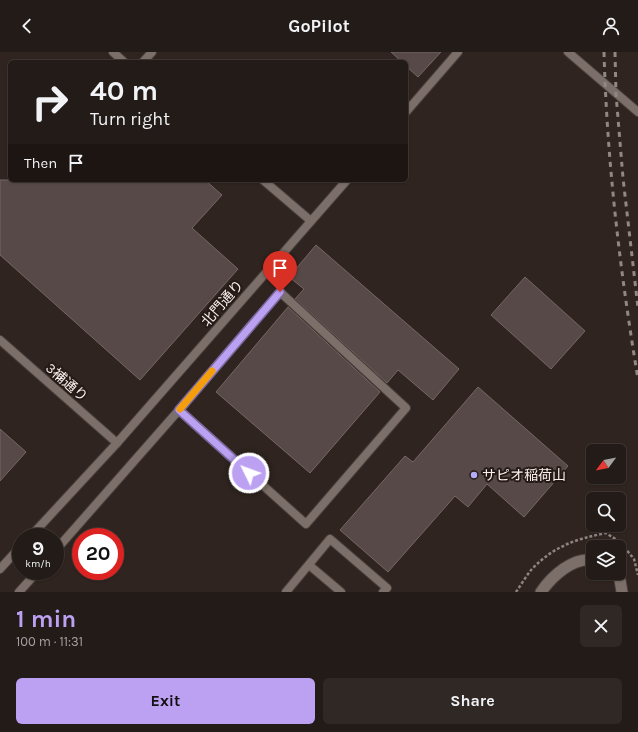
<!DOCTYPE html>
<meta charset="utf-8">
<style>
:root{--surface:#231b17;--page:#2f2824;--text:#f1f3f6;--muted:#a3a1a1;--line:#403936;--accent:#bca0f2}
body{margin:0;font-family:Karla,"Noto Sans JP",sans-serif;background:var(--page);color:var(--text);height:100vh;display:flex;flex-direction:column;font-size:15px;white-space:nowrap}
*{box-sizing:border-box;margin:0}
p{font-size:13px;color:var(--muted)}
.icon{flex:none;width:22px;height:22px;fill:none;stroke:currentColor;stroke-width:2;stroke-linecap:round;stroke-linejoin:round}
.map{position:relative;height:540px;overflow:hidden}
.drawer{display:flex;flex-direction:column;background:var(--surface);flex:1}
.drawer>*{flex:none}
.guide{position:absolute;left:8px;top:8px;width:400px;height:122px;border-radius:6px;box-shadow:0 1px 3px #0004,0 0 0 1px var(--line);background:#231b17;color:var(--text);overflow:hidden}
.needle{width:26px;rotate:238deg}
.buttons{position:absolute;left:586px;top:392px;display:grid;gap:8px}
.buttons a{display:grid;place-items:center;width:40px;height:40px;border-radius:6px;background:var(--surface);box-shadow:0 1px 3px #0004,0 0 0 1px var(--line);font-size:20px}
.speed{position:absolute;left:12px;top:476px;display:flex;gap:8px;font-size:20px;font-weight:700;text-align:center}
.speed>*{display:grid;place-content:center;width:52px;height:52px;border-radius:50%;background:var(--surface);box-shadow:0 1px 3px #0004,0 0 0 1px var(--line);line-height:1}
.speed small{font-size:10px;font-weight:400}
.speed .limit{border:6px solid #d22;background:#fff;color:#111}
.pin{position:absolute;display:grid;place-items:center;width:34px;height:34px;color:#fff;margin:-41px -17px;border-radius:50% 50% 50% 0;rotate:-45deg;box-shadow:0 0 4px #0007}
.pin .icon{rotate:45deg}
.me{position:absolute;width:44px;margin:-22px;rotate:312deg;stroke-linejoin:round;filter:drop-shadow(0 0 3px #0008)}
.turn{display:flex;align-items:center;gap:14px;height:84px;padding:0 16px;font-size:18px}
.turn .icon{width:52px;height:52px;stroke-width:2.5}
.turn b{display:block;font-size:28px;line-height:34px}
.then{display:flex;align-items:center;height:38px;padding:0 16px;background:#0003;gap:8px;font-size:15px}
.round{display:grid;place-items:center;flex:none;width:42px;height:42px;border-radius:6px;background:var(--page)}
.headline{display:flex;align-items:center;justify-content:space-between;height:68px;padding:0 16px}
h1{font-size:24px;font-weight:700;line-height:30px;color:var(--accent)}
.button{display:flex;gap:8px;margin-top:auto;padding:8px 16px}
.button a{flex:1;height:46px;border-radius:6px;background:var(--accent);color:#111;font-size:16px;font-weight:700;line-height:46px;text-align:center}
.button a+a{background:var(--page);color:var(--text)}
header{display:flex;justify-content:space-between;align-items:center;height:52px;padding:0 16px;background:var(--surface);font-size:18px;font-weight:700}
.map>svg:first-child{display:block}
.building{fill:#574948;stroke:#776766}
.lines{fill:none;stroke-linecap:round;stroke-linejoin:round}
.service-casing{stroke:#493f3b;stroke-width:10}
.minor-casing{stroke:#493f3b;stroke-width:13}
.path{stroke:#8d837f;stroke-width:2.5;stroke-dasharray:3 2;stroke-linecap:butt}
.service{stroke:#7c6e68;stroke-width:8}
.minor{stroke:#7c6e68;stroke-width:11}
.rail{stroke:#918783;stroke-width:3;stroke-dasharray:5 5;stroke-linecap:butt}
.route-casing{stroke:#7a689d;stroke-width:10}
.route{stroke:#bca0f2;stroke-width:7}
.slow{stroke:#f59e0b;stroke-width:7}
.poi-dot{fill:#b4acf9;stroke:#251a16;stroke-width:1.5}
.labels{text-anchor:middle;stroke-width:4;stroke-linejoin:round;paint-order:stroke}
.street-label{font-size:14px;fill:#f9f0ed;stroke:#251a16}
.poi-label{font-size:14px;fill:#f9f0ed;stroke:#251a16;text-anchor:start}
</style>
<header><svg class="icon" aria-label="back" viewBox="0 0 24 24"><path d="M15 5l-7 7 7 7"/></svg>GoPilot<svg class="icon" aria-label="person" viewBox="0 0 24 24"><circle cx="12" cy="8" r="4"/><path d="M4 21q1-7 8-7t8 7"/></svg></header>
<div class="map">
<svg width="638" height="540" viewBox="0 0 638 540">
<rect width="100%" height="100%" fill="#2f241f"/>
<g class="building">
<path d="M 391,0 L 441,0 L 418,25 L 406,14 L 406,10 L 402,10 Z"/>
<path d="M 0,128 L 205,128 L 222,143 L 192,176 L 238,217 L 140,328 L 0,203 Z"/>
<path d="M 316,193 L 459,317 L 433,348 L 398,318 L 387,331 L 295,247 L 304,237 L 289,225 Z"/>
<path d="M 525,225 L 585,279 L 551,317 L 491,263 Z"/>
<path d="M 288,255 L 380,340 L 310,421 L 216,340 Z"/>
<path d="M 478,335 L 568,414 L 524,465 L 487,432 L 468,455 L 455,444 L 388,520 L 340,478 L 405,404 L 413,410 Z"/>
<path d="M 0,377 L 26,400 L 0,429 Z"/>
</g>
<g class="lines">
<defs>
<g id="service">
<path d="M 113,0 L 124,10"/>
<path d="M 568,0 L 638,60"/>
<path d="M 143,10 L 152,0"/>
<path d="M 406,60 L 458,0"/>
<path d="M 263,128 L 311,169"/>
<path d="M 280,240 L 406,356 L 306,472 L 179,358 Z"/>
<path d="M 0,288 L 117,391"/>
<path d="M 30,485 L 117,391 L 347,128"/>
<path d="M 55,499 L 179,358"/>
<path d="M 309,513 L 341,540"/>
<path d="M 0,517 L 21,494"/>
<path d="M 19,540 L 38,519"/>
<path d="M 286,540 L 330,487 L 387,536 L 383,540"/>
</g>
<g id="minor">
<path d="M 616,521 L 620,528 L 622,540"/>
<path d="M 541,540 C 552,524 573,505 593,508"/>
</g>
</defs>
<use href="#service" class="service-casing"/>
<use href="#minor" class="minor-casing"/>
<path class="path" d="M 516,540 C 521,533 526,524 532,517 C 554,494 576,487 606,481 L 620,490 L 634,507 L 638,523"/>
<use href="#service" class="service"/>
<use href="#minor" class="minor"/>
<g class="rail">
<path d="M 604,0 C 607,110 620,219 638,327"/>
<path d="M 615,0 L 616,42 L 623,126 L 638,256"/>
</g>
</g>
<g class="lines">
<defs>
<path id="route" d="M 249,421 L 179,358 L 280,240"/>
</defs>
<use href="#route" class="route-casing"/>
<use href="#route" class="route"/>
<path class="slow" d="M 180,357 L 212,319"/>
</g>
<circle class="poi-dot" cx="474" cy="423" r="4"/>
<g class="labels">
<g class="street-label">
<text transform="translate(222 251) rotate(-49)" y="5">北門通り</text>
<text transform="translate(67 330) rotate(41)" y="5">3補通り</text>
</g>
<g class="poi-label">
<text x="482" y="428">サピオ稲荷山</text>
</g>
</g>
</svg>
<div class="buttons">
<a><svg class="needle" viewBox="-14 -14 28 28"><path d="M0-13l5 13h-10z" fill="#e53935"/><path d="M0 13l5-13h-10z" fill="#a3a1a1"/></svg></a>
<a><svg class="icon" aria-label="search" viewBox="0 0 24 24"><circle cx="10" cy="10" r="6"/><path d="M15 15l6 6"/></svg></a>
<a><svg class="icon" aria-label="layers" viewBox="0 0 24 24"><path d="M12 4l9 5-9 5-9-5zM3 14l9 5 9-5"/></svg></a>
</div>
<div class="speed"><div>9<small>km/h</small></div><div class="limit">20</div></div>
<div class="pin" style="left:280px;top:240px;background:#d93025"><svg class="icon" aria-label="arrive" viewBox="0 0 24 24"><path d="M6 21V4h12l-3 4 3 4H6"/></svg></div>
<svg class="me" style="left:249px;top:421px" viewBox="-20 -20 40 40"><circle r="17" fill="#bca0f2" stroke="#fff" stroke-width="3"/><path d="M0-11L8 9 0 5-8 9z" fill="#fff"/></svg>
<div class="guide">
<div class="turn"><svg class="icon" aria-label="right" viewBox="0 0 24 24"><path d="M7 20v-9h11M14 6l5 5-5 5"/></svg><div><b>40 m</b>Turn right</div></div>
<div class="then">Then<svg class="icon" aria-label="arrive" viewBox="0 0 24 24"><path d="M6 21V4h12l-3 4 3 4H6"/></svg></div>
</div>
</div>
<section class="drawer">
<div class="headline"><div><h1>1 min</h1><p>100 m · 11:31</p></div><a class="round"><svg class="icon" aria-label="close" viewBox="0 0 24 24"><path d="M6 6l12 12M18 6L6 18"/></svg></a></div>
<div class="button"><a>Exit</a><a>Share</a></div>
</section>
